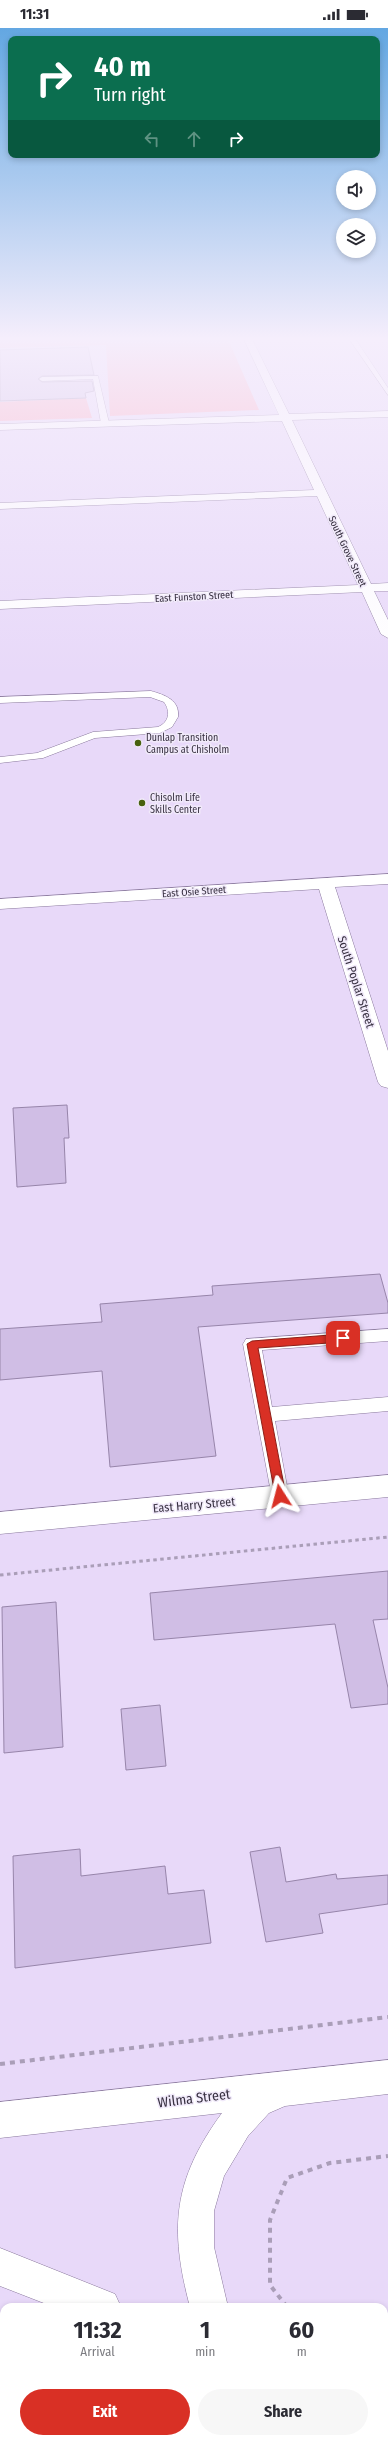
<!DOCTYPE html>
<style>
:root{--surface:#fff;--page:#f7f7f7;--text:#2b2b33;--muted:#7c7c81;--accent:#d93025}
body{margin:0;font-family:"Fira Sans Condensed",sans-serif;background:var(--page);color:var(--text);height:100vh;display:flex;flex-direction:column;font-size:15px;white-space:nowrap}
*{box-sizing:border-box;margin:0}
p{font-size:13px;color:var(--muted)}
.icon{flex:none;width:22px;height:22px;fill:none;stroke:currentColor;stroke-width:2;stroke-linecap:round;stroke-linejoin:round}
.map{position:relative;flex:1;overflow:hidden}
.drawer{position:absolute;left:0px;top:2275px;width:388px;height:140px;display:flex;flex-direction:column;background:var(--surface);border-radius:12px 12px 0 0;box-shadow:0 2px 6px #0003}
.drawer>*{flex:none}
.top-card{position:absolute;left:8px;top:8px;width:372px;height:122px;border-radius:8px;box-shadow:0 2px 6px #0003;background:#0b6e4f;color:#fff;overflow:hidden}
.fabs{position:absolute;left:336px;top:142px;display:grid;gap:8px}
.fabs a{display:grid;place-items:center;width:40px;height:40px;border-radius:50%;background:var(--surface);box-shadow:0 2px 6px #0003;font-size:20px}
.pin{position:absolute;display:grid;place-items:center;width:34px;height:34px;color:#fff;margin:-17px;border-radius:8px;box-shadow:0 2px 6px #0006}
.me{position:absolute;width:44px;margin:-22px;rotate:351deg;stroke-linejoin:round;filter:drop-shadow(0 0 3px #0008)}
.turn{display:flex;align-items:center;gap:14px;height:84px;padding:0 20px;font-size:18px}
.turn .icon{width:52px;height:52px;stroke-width:2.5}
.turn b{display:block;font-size:28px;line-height:34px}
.lanes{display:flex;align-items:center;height:38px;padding:0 20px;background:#0003;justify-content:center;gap:20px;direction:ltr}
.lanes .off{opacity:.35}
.eta{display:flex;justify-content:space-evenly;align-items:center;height:68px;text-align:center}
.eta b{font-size:24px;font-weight:700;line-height:28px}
.button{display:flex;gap:8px;margin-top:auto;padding:8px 20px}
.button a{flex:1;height:46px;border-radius:24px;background:var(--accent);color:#fff;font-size:16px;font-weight:700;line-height:46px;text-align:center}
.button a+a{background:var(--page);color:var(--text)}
.status{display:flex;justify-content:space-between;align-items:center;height:28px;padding:0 20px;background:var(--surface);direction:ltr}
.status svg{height:11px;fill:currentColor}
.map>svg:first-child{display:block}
.green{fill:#ffa8ba}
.building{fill:#d0bee5;stroke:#9785aa}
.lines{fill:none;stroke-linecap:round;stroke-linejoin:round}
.lane-casing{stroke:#89789c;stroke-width:1}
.street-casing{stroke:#89789c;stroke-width:1}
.secondary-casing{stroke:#89789c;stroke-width:1}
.path-far1{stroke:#aa9eb8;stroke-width:3;stroke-dasharray:3.5 3.5;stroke-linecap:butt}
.path{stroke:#aa9eb8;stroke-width:4;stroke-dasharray:5 5;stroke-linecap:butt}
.lane{fill:#fff;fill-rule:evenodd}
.street{fill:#fff;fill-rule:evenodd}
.secondary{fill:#fff;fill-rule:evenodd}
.route{fill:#d93025;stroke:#8d1f18}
.poi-dot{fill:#48610f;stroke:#f1eafa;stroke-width:1.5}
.labels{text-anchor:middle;stroke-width:3;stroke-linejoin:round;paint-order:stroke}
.far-street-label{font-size:10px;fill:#373040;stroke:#f1eafa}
.far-poi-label{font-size:10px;fill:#373040;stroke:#f1eafa;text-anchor:start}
.street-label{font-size:12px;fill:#373040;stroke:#f1eafa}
.near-street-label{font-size:14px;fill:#373040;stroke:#f1eafa}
</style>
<div class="status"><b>11:31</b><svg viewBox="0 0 49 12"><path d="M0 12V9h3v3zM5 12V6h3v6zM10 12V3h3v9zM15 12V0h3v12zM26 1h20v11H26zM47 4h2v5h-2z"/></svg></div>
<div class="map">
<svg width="388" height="2415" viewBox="0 0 388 2415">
<rect width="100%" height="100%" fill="#e8d9f9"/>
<g class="green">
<path d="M 0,309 L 227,309 L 259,382 L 110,388 L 106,317 L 0,320 Z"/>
<path d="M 86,370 L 92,390 L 0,393 L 0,374 Z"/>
</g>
<g class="building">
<path d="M 88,319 L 94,347 L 42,348 L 38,351 L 42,354 L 92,353 L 94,363 L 85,365 L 86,370 L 0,373 L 0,322 Z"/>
<path d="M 67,1077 L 69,1110 L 64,1110 L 66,1155 L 17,1159 L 13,1080 Z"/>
<path d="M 380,1246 L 388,1275 L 388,1285 L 198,1299 L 216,1428 L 110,1439 L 102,1343 L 0,1352 L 0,1301 L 102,1294 L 100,1276 L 213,1267 L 212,1258 Z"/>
<path d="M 388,1543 L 388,1591 L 373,1592 L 388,1660 L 388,1676 L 351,1680 L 335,1596 L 154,1612 L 150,1565 Z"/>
<path d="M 56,1574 L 63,1719 L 4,1725 L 2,1579 Z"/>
<path d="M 160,1677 L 166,1738 L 126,1742 L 121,1681 Z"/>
<path d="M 280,1819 L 286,1854 L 336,1846 L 337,1851 L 388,1847 L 388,1876 L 319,1886 L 323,1905 L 266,1914 L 250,1824 Z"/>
<path d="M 80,1821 L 81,1848 L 165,1838 L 168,1866 L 204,1862 L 211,1915 L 15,1940 L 13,1828 Z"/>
</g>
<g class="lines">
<defs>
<g id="lane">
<path d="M 348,309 L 354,309 L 388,360 L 388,367 Z"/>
<path d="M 98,348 L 109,395 L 105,397 L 101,395 L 93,351 L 42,353 L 39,351 L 42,349 Z"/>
<path d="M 151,663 C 165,667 180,672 178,689 L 172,699 L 160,705 L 95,710 L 43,730 L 0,735 L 0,729 L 37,725 L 93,704 L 158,699 C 169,694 171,684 164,674 L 150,669 L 0,675 L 0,669 Z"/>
<path d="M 388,1301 L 388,1313 L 262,1322 L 272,1379 L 388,1369 L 388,1383 L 275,1393 L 289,1469 L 287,1475 L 280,1477 L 273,1475 L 243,1316 L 246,1311 Z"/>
</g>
<g id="street">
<path d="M 243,309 L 251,309 L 289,386 L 388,383 L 388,389 L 292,392 L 371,556 L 388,555 L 388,563 L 374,563 L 388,592 L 388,610 L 381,606 L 362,564 L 0,581 L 0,573 L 358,557 L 317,468 L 0,481 L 0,475 L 314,462 L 282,393 L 0,402 L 0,396 L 279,387 Z"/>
<path d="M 388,846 L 388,856 L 335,859 L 388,1023 L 388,1060 L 381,1058 L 378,1054 L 319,861 L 0,881 L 0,871 Z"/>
<path d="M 388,2032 L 388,2066 L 285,2078 L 269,2085 L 248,2108 L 224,2148 L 214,2183 L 214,2219 L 228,2279 L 190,2279 C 169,2200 173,2152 222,2085 L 0,2110 L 0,2074 Z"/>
<path d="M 0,2220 L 115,2266 L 121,2279 L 54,2279 L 0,2258 Z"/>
<path d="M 308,2411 L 351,2411 L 353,2415 L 310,2415 Z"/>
</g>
<path id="secondary" d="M 388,1447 L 388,1469 L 0,1506 L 0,1484 Z"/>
</defs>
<use href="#lane" class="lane-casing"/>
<use href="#street" class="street-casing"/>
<use href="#secondary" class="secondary-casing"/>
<path class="path-far1" d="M 0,1547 L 388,1509"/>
<g class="path">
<path d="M 0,2036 L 388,1989"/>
<path d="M 287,2279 L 270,2257 L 270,2192 L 287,2150 L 330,2135 L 388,2128"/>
<path d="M 0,2323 L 4,2325"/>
<path d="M 384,2355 L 388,2357"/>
<path d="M 148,2411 L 155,2415"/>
</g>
<use href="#lane" class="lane"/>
<use href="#street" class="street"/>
<use href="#secondary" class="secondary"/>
</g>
<linearGradient id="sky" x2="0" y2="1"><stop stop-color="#63a7e2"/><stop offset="0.48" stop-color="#f5eefc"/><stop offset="1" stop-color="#f5eefc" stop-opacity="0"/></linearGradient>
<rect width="388" height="647" fill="url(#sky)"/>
<path class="route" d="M 343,1306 L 348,1310 L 343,1314 L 258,1320 L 286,1468 L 284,1472 L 276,1472 L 247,1316 L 252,1313 Z"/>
<g class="poi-dot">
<circle cx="138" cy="715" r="4"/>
<circle cx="142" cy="775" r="4"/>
</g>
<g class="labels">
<g class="far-street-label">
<text transform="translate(348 523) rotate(65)" y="4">South Grove Street</text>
<text transform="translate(194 568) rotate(-3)" y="4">East Funston Street</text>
<text transform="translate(194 863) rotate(-4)" y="4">East Osie Street</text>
</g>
<g class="far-poi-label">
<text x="146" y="713">Dunlap Transition<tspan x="146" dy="12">Campus at Chisholm</tspan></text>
<text x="150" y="773">Chisolm Life<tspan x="150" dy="12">Skills Center</tspan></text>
</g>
<g class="street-label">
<text transform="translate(356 954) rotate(72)" y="4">South Poplar Street</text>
<text transform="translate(194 1477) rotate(-5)" y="4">East Harry Street</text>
</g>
<g class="near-street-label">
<text transform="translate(194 2070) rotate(-7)" y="5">Wilma Street</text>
</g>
</g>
</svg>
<div class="fabs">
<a><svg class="icon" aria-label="sound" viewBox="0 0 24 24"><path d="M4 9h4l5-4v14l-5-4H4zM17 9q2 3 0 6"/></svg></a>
<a><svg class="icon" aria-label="layers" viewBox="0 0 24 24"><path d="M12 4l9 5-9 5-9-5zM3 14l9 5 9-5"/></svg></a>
</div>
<div class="pin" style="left:343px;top:1310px;background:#d93025"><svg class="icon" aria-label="arrive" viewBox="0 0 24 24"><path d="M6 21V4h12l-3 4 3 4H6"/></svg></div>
<svg class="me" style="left:280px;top:1468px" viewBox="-20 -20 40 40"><path d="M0-17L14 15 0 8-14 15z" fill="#d93025" stroke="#fff" stroke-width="4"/></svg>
<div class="top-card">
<div class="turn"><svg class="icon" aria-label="right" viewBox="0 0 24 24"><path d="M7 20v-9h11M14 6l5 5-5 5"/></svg><div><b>40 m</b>Turn right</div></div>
<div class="lanes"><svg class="icon off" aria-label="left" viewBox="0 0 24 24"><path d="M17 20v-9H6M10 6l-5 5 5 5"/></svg><svg class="icon off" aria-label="ahead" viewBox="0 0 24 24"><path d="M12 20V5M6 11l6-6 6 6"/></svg><svg class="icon" aria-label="right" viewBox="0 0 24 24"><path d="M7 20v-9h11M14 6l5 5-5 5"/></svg></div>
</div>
<section class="drawer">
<div class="eta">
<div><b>11:32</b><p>Arrival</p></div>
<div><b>1</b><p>min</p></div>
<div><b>60</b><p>m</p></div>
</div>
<div class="button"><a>Exit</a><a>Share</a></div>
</section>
</div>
